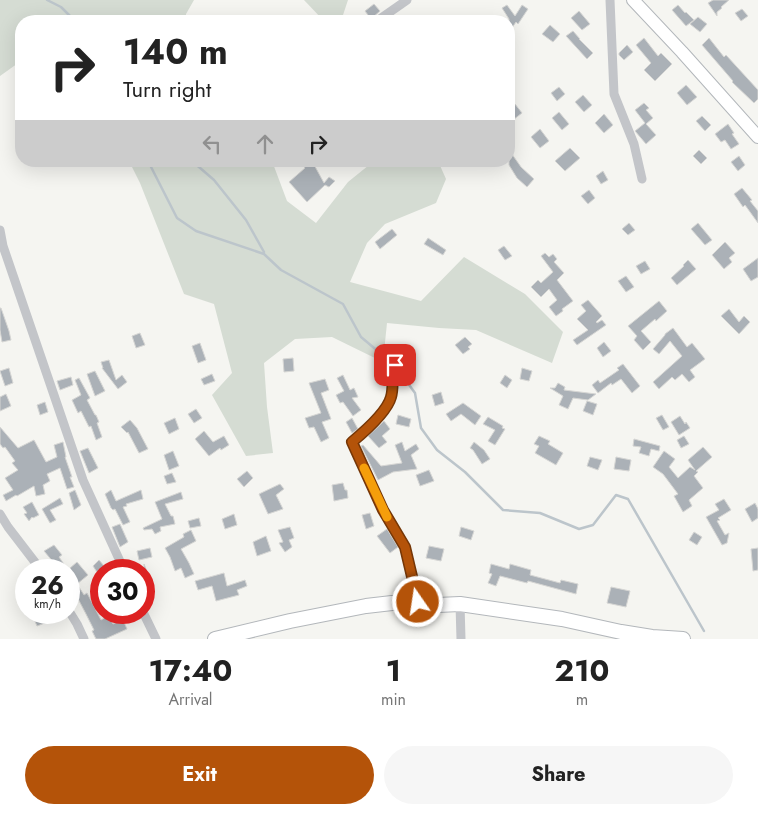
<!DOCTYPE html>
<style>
:root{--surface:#fff;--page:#f6f6f6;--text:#222;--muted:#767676;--accent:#b45309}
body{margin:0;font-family:Jost,sans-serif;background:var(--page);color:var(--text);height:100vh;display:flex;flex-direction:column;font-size:19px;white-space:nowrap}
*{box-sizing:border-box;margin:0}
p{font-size:16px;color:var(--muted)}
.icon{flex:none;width:28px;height:28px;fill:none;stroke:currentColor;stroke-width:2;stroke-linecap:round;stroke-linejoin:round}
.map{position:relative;height:639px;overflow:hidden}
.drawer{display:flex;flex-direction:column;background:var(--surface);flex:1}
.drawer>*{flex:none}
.hud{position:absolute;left:15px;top:15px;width:500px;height:152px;border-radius:20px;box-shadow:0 5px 20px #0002;background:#fff;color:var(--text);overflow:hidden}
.speed{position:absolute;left:15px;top:559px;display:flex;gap:10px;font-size:25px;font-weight:700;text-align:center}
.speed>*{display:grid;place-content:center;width:65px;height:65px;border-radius:50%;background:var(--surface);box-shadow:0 5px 20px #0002;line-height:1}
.speed small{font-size:12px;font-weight:400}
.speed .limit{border:8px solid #d22;background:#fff;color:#111}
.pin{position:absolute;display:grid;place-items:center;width:42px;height:42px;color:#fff;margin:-21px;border-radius:10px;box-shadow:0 2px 8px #0006}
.me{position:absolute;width:55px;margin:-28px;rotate:347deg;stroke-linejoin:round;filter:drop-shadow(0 0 4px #0008)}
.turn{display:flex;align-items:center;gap:18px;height:105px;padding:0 25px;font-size:22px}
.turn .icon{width:65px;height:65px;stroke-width:2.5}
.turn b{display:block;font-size:35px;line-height:42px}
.lanes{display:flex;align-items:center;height:48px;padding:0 25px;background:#0003;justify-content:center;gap:25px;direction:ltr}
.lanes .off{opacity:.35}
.eta{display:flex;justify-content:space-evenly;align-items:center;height:85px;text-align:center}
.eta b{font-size:30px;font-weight:700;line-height:35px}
.primary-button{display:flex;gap:10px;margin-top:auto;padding:10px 25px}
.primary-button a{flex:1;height:58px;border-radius:30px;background:var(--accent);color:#fff;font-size:20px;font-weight:700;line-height:58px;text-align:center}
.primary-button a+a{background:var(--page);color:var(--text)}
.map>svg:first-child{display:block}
.green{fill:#d5dcd3}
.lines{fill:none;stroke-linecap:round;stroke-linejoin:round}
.stream{stroke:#bcc5cb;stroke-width:2.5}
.building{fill:#abb1b7;stroke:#d6d6d4}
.secondary-casing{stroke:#b3b7bb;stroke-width:14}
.primary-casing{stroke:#b3b7bb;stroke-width:16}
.street{stroke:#c3c5c9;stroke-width:9}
.secondary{stroke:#fff;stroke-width:12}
.primary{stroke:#fff;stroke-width:14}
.route-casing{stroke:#753606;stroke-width:12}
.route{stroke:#b45309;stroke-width:9}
.slow{stroke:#f59e0b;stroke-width:9}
</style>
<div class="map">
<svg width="758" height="639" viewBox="0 0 758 639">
<rect width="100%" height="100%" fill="#f5f5f1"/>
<g class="green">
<path d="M 0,0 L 194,0 L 186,14 L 186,21 L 21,21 L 21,61 L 0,76 Z"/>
<path d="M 304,0 L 348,0 L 342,18 L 331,21 L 324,21 Z"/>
<path d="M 129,161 L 272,161 L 287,201 L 316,223 L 348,182 L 374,161 L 438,161 L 446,179 L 436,203 L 385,224 L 367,243 L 350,282 L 421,301 L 464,257 L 525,294 L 563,332 L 552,363 L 476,330 L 439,328 L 387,323 L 383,362 L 332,337 L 295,339 L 264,363 L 267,407 L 273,453 L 246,456 L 212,395 L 232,373 L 214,304 L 184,294 L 140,183 Z"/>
</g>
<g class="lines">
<g class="stream">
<path d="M 47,0 L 61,7 L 75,21"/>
<path d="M 148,161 L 177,218 L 196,231 L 264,254 L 281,270 L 343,304 L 361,337 L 392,363"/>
<path d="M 192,161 L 214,180 L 246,220 L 264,252"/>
<path d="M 396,367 L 415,393 L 421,428 L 437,450 L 465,472 L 503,510 L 540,513 L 579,529 L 593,525 L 616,495 L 628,499 L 704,631"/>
</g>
</g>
<g class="building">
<path d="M 713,0 L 729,0 L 721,7 L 722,8 L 717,12 L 717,16 L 708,3 Z"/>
<path d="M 374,4 L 380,11 L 371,19 L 365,11 Z"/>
<path d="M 507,5 L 515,16 L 522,5 L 528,9 L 518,24 L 516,22 L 509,32 L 509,19 L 502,8 Z"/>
<path d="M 678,5 L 685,13 L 686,12 L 694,20 L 686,26 L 672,10 Z"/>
<path d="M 742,9 L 748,16 L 741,21 L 735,13 Z"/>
<path d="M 579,11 L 590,24 L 582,30 L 571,18 Z"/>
<path d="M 698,17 L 707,24 L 700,32 L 690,24 Z"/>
<path d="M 550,25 L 560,34 L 553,42 L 542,34 Z"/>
<path d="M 573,31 L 580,39 L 579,39 L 593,53 L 587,59 L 566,36 Z"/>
<path d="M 644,38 L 658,56 L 661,53 L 672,64 L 655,81 L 644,70 L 651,63 L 636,45 Z"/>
<path d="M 709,38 L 724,57 L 726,55 L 758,90 L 758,99 L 754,103 L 732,82 L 733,81 L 702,45 Z"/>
<path d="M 627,45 L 633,52 L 624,60 L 619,55 L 619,53 Z"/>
<path d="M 686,85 L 697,97 L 687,105 L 677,93 Z"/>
<path d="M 559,87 L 565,94 L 557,101 L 551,93 Z"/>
<path d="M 583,95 L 592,105 L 584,112 L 575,102 Z"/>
<path d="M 644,103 L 649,108 L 646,110 L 653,118 L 646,124 L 656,135 L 646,144 L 635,131 L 645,123 L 635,110 Z"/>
<path d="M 515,104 L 522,113 L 509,123 L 509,109 Z"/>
<path d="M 559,112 L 569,124 L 562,130 L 552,118 Z"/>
<path d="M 604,114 L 613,125 L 604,133 L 595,123 Z"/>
<path d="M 702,116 L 711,125 L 705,131 L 696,121 Z"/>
<path d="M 728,124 L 734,133 L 732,134 L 739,144 L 731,149 L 725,140 L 721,142 L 715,134 Z"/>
<path d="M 540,129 L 549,141 L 540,148 L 531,137 Z"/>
<path d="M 570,148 L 580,158 L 565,171 L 555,161 Z"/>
<path d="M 509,150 L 521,167 L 534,179 L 527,187 L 517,178 L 509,165 Z"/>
<path d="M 699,150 L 707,158 L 701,164 L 693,156 Z"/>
<path d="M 739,156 L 745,165 L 738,171 L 731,162 Z"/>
<path d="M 299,161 L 312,161 L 324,183 L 329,177 L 335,181 L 329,187 L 325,185 L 307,202 L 289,182 L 305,168 Z"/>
<path d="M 603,171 L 608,180 L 601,184 L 596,176 Z"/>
<path d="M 742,188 L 752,200 L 750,201 L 758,211 L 758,223 L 745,205 L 743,207 L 734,194 Z"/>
<path d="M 589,190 L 595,198 L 588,204 L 581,196 Z"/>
<path d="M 629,223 L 635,230 L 628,235 L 622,229 Z"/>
<path d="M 698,223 L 712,240 L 705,245 L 691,229 Z"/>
<path d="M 392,229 L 397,235 L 380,249 L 375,242 Z"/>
<path d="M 428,238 L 446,250 L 443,255 L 424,244 Z"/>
<path d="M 725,242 L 735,253 L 729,258 L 732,262 L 724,269 L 712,255 Z"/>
<path d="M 504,246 L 512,256 L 505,260 L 498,250 Z"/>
<path d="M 545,253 L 549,257 L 553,254 L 557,259 L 554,262 L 564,273 L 557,280 L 573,301 L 562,309 L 563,311 L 556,316 L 549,307 L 557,300 L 549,289 L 541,297 L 531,287 L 538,280 L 541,283 L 553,272 L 541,256 Z"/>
<path d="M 758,258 L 758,277 L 751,281 L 743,269 Z"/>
<path d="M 688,260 L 696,269 L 677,285 L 671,278 L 684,266 L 683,265 Z"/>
<path d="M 645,261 L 650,269 L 641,274 L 636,266 Z"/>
<path d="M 626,276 L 634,287 L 626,292 L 618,281 Z"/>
<path d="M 588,300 L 602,316 L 596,322 L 597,323 L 602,320 L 606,325 L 577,345 L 573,340 L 588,330 L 577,319 L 586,311 L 581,305 Z"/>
<path d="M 659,301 L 667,311 L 656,321 L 655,319 L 641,331 L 651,342 L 643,350 L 634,340 L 637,336 L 628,326 Z"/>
<path d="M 0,308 L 1,308 L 9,331 L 11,340 L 2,342 L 0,330 Z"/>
<path d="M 729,309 L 739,322 L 744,316 L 750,322 L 739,334 L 721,316 Z"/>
<path d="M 673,328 L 687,347 L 692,343 L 705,359 L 690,370 L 695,377 L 689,382 L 682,374 L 675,380 L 672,377 L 659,389 L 653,382 L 682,356 L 670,341 L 659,354 L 653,349 L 665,335 L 665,334 Z"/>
<path d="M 140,333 L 145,345 L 136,348 L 132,336 Z"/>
<path d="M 465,337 L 472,344 L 468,347 L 470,349 L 463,354 L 455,345 Z"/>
<path d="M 604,342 L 611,351 L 603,357 L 597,348 Z"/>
<path d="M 200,343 L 206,360 L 198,363 L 192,346 Z"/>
<path d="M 293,358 L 294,371 L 284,372 L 283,359 Z"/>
<path d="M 109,360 L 116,380 L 122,375 L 127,382 L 118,389 L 102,368 L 103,368 L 101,362 Z"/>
<path d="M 623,364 L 640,386 L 632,393 L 621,379 L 612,385 L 611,383 L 598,393 L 592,385 L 598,380 L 600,383 L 619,370 L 617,368 Z"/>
<path d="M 9,368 L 13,383 L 5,386 L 0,371 Z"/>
<path d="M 522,368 L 532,371 L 529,381 L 520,379 Z"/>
<path d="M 95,371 L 105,391 L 95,396 L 87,374 Z"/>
<path d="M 212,374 L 215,381 L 204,385 L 201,379 Z"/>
<path d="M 343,375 L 350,390 L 354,388 L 358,397 L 352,398 L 361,410 L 353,416 L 343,402 L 340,403 L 336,395 L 344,391 L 337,378 Z"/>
<path d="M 505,375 L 512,380 L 507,388 L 500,383 Z"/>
<path d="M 71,377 L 73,385 L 60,390 L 57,381 Z"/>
<path d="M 79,378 L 90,398 L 87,400 L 95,415 L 96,415 L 99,422 L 97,423 L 102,437 L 96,440 L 91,426 L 89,427 L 81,411 L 78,413 L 72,400 L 81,395 L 75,380 Z"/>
<path d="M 325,379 L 329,390 L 321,393 L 331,419 L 322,422 L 329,438 L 321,442 L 314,427 L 309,428 L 305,418 L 321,413 L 309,383 Z"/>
<path d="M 558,383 L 565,387 L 564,390 L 596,394 L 588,400 L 573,398 L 568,409 L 559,405 L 563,396 L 550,388 L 555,388 Z"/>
<path d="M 441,392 L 444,403 L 435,406 L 432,395 Z"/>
<path d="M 6,394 L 11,406 L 0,411 L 0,397 Z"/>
<path d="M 587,401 L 597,404 L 593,415 L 583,411 Z"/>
<path d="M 45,402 L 48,412 L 40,415 L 37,405 Z"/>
<path d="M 463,403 L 481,416 L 475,425 L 461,414 L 451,421 L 446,414 Z"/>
<path d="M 196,409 L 202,418 L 194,423 L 188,414 Z"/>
<path d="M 398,415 L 411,419 L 409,427 L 396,424 Z"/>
<path d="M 662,415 L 669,427 L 663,430 L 656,418 Z"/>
<path d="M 680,416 L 685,424 L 686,422 L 690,428 L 679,435 L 671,422 Z"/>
<path d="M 488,417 L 503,426 L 502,428 L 505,429 L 495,445 L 488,441 L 495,430 L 483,424 Z"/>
<path d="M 175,418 L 179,429 L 169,434 L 164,423 Z"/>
<path d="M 352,418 L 358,429 L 352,433 L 346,422 Z"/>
<path d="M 130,420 L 137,428 L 148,449 L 139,453 L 128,432 L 127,433 L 121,427 Z"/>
<path d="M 384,421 L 390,429 L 382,436 L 387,442 L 379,448 L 368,436 Z"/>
<path d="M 0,427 L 18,448 L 34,440 L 46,462 L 57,457 L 54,445 L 63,442 L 66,457 L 65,457 L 72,477 L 70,477 L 74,487 L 67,489 L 60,468 L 47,474 L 50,481 L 43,485 L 45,494 L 36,496 L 34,486 L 17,496 L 16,495 L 6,501 L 3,495 L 13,490 L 5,478 L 18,470 L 12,463 L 15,461 L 5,447 L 3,448 L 0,444 Z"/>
<path d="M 204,431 L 213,442 L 224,436 L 229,445 L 221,450 L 220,448 L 209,456 L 195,439 Z"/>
<path d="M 539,436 L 550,441 L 548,444 L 563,453 L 556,465 L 535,453 L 539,446 L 534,444 Z"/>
<path d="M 684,436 L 689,444 L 681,448 L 677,440 Z"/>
<path d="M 634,439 L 660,446 L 659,451 L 651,449 L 649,456 L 639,453 L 641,447 L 633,446 Z"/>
<path d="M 402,442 L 405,451 L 416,444 L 419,449 L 411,455 L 417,469 L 393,472 L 378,480 L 361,446 L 363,445 L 381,466 L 402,463 L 395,445 Z"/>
<path d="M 474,442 L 484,450 L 490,459 L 482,464 L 473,450 L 470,448 Z"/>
<path d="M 703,447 L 712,457 L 696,471 L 698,472 L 694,476 L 703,488 L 689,500 L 692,506 L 683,512 L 674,496 L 678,494 L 663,474 L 653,467 L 664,451 L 675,459 L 669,467 L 678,478 L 690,467 L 695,470 L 688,460 Z"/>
<path d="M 88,448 L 98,468 L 89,473 L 80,451 Z"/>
<path d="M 173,451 L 179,466 L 169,470 L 164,455 Z"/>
<path d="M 590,457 L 602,460 L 598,470 L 587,466 Z"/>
<path d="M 616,457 L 631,460 L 629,471 L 614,469 Z"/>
<path d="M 429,470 L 434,481 L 420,486 L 416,475 Z"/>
<path d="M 247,471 L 253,478 L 244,487 L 237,479 Z"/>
<path d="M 172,473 L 176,482 L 167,484 L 164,476 Z"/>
<path d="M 343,483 L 345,490 L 347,490 L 348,498 L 334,501 L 332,485 Z"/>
<path d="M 280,484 L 284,489 L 276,495 L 283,509 L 268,514 L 259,494 Z"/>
<path d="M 75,490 L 81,505 L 74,510 L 69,493 Z"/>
<path d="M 111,490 L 116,501 L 141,490 L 143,499 L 126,504 L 127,506 L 123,507 L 130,522 L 123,525 L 115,509 L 113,510 L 111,508 L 105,494 Z"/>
<path d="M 181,492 L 183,499 L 165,504 L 171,516 L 173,516 L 175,524 L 160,527 L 161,531 L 155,534 L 152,529 L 144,530 L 143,528 L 162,519 L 155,502 Z"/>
<path d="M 60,498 L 63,504 L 50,510 L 56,520 L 50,523 L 42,509 Z"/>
<path d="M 724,499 L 731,510 L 718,518 L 720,520 L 717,521 L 725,535 L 729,533 L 727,543 L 722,545 L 706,517 L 719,510 L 715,504 Z"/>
<path d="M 32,502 L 39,515 L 33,518 L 32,517 L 29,521 L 24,514 L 27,513 L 23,507 Z"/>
<path d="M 755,503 L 758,509 L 758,518 L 752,522 L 745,509 Z"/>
<path d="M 370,513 L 374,526 L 366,529 L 362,515 Z"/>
<path d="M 234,514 L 237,525 L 225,529 L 222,519 Z"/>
<path d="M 199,518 L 201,526 L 190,528 L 188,521 Z"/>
<path d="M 120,524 L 128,542 L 120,547 L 112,527 Z"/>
<path d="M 290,527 L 294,538 L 289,540 L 292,547 L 285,552 L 279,543 L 283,542 L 278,530 Z"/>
<path d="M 461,527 L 474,531 L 471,540 L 459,536 Z"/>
<path d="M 387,529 L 398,547 L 390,553 L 377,536 Z"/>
<path d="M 191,530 L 196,541 L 181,549 L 189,563 L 194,574 L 185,578 L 181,568 L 175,571 L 170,557 L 165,548 L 184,537 L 183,534 Z"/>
<path d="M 694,532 L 702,537 L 697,545 L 689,540 Z"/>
<path d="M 266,536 L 271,551 L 257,556 L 253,542 Z"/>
<path d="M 54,545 L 62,555 L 59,557 L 68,570 L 60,570 L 44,551 Z"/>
<path d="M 429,546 L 444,549 L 441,561 L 426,558 Z"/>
<path d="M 150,548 L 152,557 L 139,560 L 137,551 Z"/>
<path d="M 758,548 L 758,570 L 753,571 L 751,549 Z"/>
<path d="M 99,560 L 104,566 L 104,567 L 106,570 L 101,570 L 101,578 L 93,566 Z"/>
<path d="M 77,562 L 88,575 L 77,584 L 84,595 L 87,593 L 101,620 L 108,616 L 113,624 L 123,620 L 127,629 L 105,639 L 96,639 L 92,631 L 94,630 L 86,614 L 74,591 L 73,592 L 69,586 L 69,569 Z"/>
<path d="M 144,564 L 151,582 L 144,585 Z"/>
<path d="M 491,564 L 509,569 L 510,564 L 531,570 L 530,575 L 560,583 L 561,580 L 578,584 L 576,594 L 528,581 L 527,583 L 500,576 L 496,586 L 488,583 L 492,574 L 489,573 Z"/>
<path d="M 224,573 L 227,586 L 245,580 L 247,586 L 237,590 L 239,595 L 216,601 L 212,586 L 198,590 L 195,581 Z"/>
<path d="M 611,587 L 630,591 L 626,607 L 607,603 Z"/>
<path d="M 31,612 L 47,612 L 50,621 L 37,626 Z"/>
</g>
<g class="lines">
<defs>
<path id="secondary" d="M 633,0 L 682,52 L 758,137"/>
<path id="primary" d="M 215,639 L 290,621 L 366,606 L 392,603 L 418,602 L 438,605 L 460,604 L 562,619 L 621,632 L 652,637 L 683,639"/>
</defs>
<use href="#secondary" class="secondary-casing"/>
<use href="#primary" class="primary-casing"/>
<g class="street">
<path d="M 610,0 L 614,94 L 634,144 L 642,179"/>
<path d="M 377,21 L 407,0"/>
<path d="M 0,230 L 3,246 L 83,480 L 124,570"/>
<path d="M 404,361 L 395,365 C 391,375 394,387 391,397 C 387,412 364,432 352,442 L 383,510 L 405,547 L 418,602"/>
<path d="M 0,514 L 8,527 L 41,570"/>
<path d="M 460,604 L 461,639"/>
<path d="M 69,611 L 77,624 L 84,639"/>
<path d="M 143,612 L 156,639"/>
</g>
<use href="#secondary" class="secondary"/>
<use href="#primary" class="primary"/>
</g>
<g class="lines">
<defs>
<path id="route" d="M 395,365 C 391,375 394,387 391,397 C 387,412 364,432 352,442 L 383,510 L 405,547 L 418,602"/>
</defs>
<use href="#route" class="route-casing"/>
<use href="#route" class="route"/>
<path class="slow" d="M 364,468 L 387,517"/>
</g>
</svg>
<div class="speed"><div>26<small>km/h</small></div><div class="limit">30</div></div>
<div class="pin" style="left:395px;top:365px;background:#d93025"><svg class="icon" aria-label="arrive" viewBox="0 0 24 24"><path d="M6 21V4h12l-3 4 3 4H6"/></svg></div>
<svg class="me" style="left:418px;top:602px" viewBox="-20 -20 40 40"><circle r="17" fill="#b45309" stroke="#fff" stroke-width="3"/><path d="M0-11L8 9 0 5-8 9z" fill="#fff"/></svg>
<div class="hud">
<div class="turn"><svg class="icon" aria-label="right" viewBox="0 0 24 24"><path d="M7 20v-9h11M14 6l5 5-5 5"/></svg><div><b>140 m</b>Turn right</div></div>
<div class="lanes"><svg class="icon off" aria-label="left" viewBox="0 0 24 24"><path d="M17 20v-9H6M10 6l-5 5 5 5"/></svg><svg class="icon off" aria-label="ahead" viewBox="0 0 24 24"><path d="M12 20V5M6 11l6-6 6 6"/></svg><svg class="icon" aria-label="right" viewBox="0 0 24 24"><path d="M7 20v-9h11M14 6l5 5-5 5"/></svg></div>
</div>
</div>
<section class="drawer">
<div class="eta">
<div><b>17:40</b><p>Arrival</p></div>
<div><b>1</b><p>min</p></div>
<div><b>210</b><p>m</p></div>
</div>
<div class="primary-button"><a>Exit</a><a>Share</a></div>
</section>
